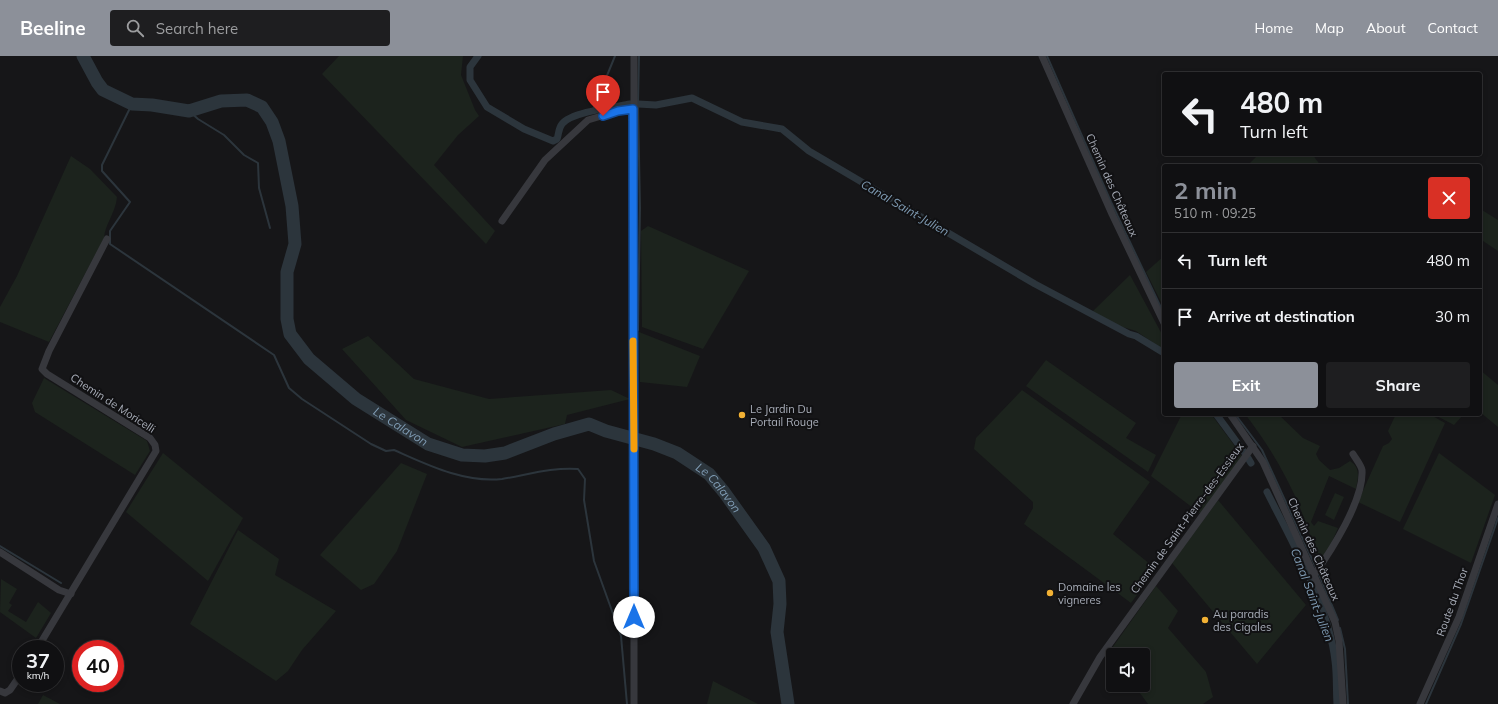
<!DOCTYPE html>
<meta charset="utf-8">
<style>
:root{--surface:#101012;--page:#1e1e20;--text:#f1f3f6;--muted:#9c9d9f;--line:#303032;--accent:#8c9099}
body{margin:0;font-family:Mulish,sans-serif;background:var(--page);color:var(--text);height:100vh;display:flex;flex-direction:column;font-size:15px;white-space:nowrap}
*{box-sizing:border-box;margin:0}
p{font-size:13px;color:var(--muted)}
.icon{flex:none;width:22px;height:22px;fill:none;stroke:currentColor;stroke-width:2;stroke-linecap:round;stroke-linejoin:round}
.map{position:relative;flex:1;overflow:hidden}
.side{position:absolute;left:1162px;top:108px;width:320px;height:252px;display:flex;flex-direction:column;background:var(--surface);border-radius:4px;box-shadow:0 2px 6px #0003,0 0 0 1px var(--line)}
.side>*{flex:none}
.top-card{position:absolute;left:1162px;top:16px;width:320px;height:84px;border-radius:4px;box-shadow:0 2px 6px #0003,0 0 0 1px var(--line);background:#101012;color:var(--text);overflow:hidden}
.fabs{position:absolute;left:1106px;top:592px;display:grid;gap:8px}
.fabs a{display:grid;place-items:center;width:44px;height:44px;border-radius:4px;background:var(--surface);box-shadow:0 2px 6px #0003,0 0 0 1px var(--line);font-size:20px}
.speed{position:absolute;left:12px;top:584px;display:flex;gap:8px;font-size:20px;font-weight:700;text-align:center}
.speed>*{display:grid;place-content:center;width:52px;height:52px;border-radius:50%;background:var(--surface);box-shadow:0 2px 6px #0003,0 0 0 1px var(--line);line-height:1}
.speed small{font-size:10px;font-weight:400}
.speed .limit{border:6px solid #d22;background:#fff;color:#111}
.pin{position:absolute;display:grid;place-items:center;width:34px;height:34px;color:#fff;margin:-41px -17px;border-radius:50% 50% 50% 0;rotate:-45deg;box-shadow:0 0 4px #0007}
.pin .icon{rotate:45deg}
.me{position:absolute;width:44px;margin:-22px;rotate:0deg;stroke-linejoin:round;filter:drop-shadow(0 0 3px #0008)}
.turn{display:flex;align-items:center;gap:14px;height:84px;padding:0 12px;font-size:18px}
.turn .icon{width:52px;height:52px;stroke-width:2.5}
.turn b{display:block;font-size:28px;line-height:34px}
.round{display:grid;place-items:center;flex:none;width:42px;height:42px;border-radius:4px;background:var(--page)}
.headline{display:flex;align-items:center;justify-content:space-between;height:68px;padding:0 12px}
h1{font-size:24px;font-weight:700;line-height:30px;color:var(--accent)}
.cta{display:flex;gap:8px;margin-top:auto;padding:8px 12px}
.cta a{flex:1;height:46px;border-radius:4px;background:var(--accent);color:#fff;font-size:16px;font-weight:700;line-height:46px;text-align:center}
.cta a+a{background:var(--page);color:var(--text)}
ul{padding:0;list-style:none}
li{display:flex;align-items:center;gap:12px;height:56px;padding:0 12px;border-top:1px solid var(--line)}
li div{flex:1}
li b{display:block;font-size:15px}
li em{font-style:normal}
header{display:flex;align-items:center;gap:24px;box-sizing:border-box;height:56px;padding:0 20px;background:var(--accent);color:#fff}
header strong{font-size:19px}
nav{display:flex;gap:22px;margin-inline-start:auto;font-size:14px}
.search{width:280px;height:36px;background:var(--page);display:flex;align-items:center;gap:10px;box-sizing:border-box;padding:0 14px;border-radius:4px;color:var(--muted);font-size:15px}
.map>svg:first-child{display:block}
.green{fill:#1c231d}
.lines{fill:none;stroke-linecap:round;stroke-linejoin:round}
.stream{stroke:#2c353c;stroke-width:2}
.canal{stroke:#2c353c;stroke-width:7}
.river{stroke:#2c353c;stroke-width:13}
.minor{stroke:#37383d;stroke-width:7}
.route-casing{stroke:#114b97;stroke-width:10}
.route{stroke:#1a73e8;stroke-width:7}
.slow{stroke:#f59e0b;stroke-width:7}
.poi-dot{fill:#f2b134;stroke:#111113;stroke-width:1.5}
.labels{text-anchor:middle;stroke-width:4;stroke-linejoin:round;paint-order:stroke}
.street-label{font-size:11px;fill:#a8adb8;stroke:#111113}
.poi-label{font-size:11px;fill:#a8adb8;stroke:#111113;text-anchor:start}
.water-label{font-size:12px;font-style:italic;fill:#7f9bb3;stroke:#111113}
</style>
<header>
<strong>Beeline</strong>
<div class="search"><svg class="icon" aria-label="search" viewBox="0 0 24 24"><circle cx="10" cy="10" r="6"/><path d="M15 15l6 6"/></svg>Search here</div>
<nav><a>Home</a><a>Map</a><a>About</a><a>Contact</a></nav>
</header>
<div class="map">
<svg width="1498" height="648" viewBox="0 0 1498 648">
<rect width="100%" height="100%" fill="#161618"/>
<g class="green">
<path d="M 339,0 L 463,0 L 461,19 L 475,54 L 479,60 L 458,79 L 434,109 L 495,175 L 486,188 L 322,18 Z"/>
<path d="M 1259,98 L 1312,98 L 1321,110 L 1247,110 Z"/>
<path d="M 71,100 L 90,113 L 117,141 C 116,156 105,168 104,182 L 49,286 L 0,266 L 0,251 L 17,220 Z"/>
<path d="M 1482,154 L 1498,164 L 1498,195 L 1480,183 L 1480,157 Z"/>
<path d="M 648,170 L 749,215 L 703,293 L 642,271 L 641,175 Z"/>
<path d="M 1164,200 L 1164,252 L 1146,216 Z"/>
<path d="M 1130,219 L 1164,282 L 1164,294 L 1136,275 L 1113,268 L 1092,256 Z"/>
<path d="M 639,276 L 700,300 L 687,331 L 640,326 Z"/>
<path d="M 368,280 L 414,323 L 489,343 L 611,334 L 630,343 L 567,359 L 565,368 L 462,391 L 406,364 L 342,293 Z"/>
<path d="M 1046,304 L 1136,367 L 1126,382 L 1156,399 L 1148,416 L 1026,330 Z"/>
<path d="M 1480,314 L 1498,329 L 1498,371 L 1480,356 Z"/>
<path d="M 44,322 L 147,385 L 150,395 L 135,419 L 35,356 L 32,347 Z"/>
<path d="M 1022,334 L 1150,426 L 1113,478 L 1156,513 L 1131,547 L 1024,468 L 1033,452 L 1033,446 L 974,393 L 976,382 Z"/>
<path d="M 1182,358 L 1211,358 L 1242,400 L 1201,458 L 1151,420 Z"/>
<path d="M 1245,358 L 1278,358 L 1303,382 L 1320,390 L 1316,398 L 1319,404 L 1330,414 L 1339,412 L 1350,405 C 1361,412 1358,422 1356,433 L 1329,420 L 1311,466 L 1314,470 L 1318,465 L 1338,472 L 1329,492 L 1318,507 C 1305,452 1279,402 1245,358 Z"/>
<path d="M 1396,358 L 1429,358 L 1445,367 L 1400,466 L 1358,446 L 1383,390 L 1389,387 L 1392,383 L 1388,375 Z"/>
<path d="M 1433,358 L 1464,358 L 1454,369 Z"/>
<path d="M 163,397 L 243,462 L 208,525 L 126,456 Z"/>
<path d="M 1439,397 L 1495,439 L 1471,507 L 1403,473 Z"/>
<path d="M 401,407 L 427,418 L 397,495 L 374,528 L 361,534 L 320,499 Z"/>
<path d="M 1335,437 L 1344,441 L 1334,464 L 1325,459 Z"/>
<path d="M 1218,444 L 1306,549 L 1257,608 L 1172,507 Z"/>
<path d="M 238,474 L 279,503 L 275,519 L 336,555 L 302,594 L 288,615 L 276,625 L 190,568 Z"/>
<path d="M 1,523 L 17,533 L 9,547 L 12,549 L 8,555 L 26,566 L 38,546 L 51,557 L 36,582 L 0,556 Z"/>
<path d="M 1156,530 L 1178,555 L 1168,572 L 1206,616 L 1213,641 L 1203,648 L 1148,648 L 1134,629 L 1143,629 L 1143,599 L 1113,600 L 1110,595 Z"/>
<path d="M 713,625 L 758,648 L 707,648 Z"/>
<path d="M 43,639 L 60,648 L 38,648 Z"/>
</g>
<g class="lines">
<g class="stream">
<path d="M 1047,0 L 1111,146 L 1164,258"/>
<path d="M 132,48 L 102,109 L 102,115 L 130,146 L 110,175 L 110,188 L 274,299 L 289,332 L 302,343 L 371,388 L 386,395 L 394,394 C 428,409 464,427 502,423 C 527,419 552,411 578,413 L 585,423 L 584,444 L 594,505 L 621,580 L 627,648"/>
<path d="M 189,55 L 198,63 L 224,79 L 244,99 L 258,107 L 259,132 L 270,172"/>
<path d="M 592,56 L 615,0"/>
<path d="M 638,274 L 640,152 L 638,48 L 639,0"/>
<path d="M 1235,358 L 1262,394 L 1316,512"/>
<path d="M 0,490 L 61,527"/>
<path d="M 1318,516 L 1338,564"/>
<path d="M 1340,572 L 1345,593 L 1348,648"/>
<path d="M 1426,648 L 1461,568 L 1498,462"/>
</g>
<g class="canal">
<path d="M 478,0 L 470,11 L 470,24 L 487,51 L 524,73 L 553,85 L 557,83 C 559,78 558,73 562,68 C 571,56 615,51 630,48"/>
<path d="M 638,48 L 656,49 L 692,42 L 742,66 L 782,73 L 809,95 L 1035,228 L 1129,278 L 1136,280 L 1164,297"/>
<path d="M 1216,358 L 1244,396"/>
<path d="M 1248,402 L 1251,407"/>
<path d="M 1267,436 C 1292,486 1329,550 1335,605 C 1337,619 1336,634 1337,648"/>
</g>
<path class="river" id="s1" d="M 83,0 L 97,26 L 103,34 L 132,48 L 152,49 L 189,55 L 221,45 L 247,44 L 262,51 L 272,66 L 279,85 L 292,150 L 295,188 L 287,216 L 287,263 L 290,278 L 309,303 L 356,343 L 428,388 L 462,399 L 485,400 L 505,397 L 554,378 L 589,368 L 606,375 L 654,388 L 677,397 L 709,418 L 724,436 L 764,492 L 779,525 L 780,548 L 777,576 L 788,648"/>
<g class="minor">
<path d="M 634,0 L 634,648"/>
<path d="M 1042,0 L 1112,158 L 1164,267"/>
<path d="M 502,165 L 545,104 L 588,64 L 618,55 L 633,53"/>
<path d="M 1230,358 L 1263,406 L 1335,566 L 1339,585 L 1343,648"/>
<path d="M 0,496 L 59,534 L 71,538"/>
<path d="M 1314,519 C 1331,495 1364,444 1362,414 C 1361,409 1356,403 1353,398"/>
<path d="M 37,593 L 156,395 L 155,389 L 150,382 L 47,318 L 42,313 L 49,295 L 107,183"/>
<path d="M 0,635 L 5,637 L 10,634 L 21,618"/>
<path d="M 1073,648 L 1100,601 L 1253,390"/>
<path d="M 1420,648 L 1459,561 L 1498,448"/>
</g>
</g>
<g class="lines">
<defs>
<path id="route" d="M 603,60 L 618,55 L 633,53 L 634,561"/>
</defs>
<use href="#route" class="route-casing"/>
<use href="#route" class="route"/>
<path class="slow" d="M 633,285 L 634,393"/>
</g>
<g class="poi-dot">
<circle cx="742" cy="359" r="4"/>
<circle cx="1050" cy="537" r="4"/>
<circle cx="1205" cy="564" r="4"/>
</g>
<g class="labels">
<g class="street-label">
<text transform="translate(1112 129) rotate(66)" y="4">Chemin des Châteaux</text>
<text transform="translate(113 347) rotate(33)" y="4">Chemin de Moricelli</text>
<text transform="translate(1187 462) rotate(-54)" y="4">Chemin de Saint-Pierre-des-Essieux</text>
<text transform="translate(1314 493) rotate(66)" y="4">Chemin des Châteaux</text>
<text transform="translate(1452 546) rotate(-70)" y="4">Route du Thor</text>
</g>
<g class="poi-label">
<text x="750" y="357">Le Jardin Du<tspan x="750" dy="13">Portail Rouge</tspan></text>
<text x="1058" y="535">Domaine les<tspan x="1058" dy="13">vigneres</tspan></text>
<text x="1213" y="562">Au paradis<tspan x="1213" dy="13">des Cigales</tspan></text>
</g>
<g class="water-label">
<text transform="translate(905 152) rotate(30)" y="4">Canal Saint-Julien</text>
<text dy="4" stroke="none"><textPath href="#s1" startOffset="585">Le Calavon</textPath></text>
<text dy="4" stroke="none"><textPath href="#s1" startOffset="933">Le Calavon</textPath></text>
<text transform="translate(1312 539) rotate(69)" y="4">Canal Saint-Julien</text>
</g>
</g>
</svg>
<div class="fabs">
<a><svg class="icon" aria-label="sound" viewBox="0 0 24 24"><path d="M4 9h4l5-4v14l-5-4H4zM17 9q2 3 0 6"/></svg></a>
</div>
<div class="speed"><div>37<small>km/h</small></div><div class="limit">40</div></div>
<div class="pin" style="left:603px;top:60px;background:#d93025"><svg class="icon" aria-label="arrive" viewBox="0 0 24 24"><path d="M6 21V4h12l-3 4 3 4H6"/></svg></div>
<svg class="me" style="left:634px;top:561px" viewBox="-20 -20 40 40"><circle r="19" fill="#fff"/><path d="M0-13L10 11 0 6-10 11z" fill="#1a73e8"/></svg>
<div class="top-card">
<div class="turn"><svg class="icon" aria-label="left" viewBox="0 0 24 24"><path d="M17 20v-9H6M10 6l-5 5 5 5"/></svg><div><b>480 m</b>Turn left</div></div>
</div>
<section class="side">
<div class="headline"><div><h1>2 min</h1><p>510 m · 09:25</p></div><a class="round" style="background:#d93025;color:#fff"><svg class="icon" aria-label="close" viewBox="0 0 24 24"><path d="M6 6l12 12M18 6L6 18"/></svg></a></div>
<ul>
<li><svg class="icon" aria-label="left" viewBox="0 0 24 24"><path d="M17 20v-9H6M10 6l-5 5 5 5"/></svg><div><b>Turn left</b></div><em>480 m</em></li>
<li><svg class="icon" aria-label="arrive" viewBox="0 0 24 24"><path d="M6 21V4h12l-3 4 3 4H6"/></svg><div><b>Arrive at destination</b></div><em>30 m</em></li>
</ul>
<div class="cta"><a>Exit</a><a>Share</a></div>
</section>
</div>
